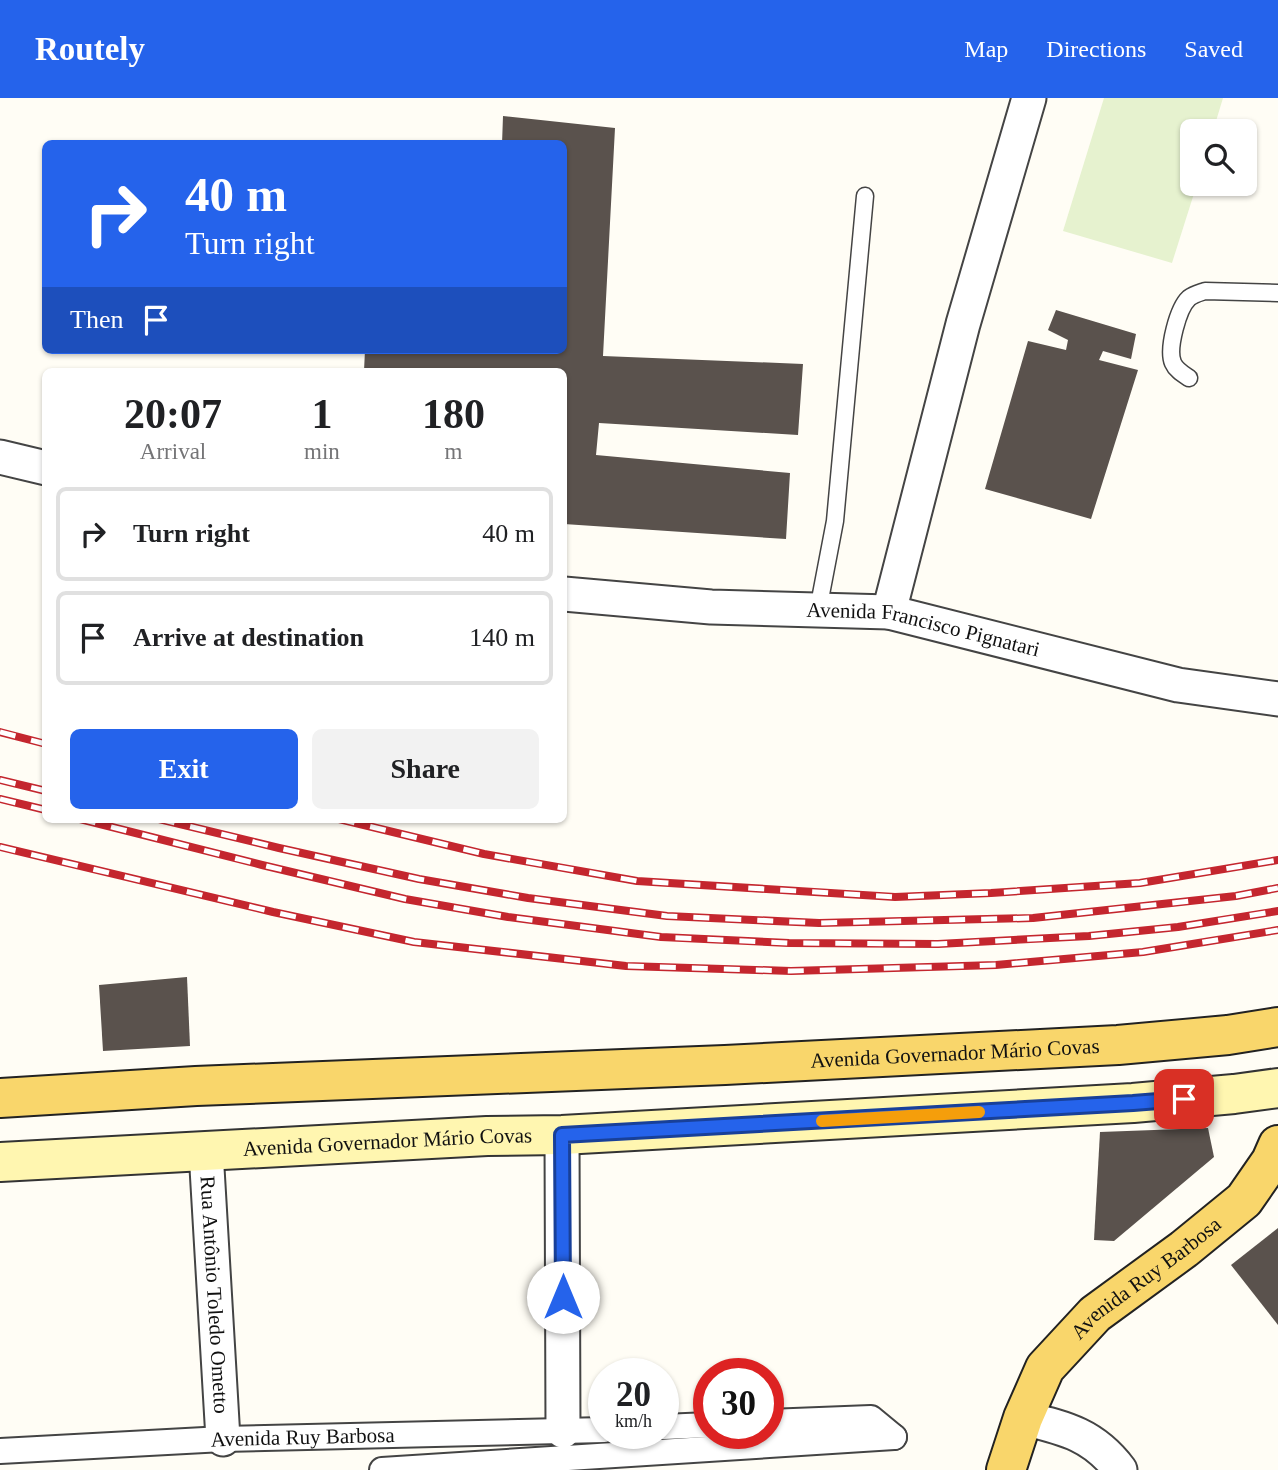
<!DOCTYPE html>
<meta charset="utf-8">
<style>
:root{--surface:#fff;--page:#f2f2f2;--text:#202124;--muted:#757577;--line:#e0e0e0;--accent:#2563eb}
body{margin:0;font-family:Georgia,serif;background:var(--page);color:var(--text);height:100vh;display:flex;flex-direction:column;font-size:26px;white-space:nowrap}
*{box-sizing:border-box;margin:0}
p{font-size:23px;color:var(--muted)}
.icon{flex:none;width:38px;height:38px;fill:none;stroke:currentColor;stroke-width:2;stroke-linecap:round;stroke-linejoin:round}
.map{position:relative;flex:1;overflow:hidden}
.details{position:absolute;left:42px;top:270px;width:525px;height:455px;display:flex;flex-direction:column;background:var(--surface);border-radius:10px;box-shadow:0 2px 5px #0004}
.details>*{flex:none}
.guide{position:absolute;left:42px;top:42px;width:525px;height:214px;border-radius:10px;box-shadow:0 2px 5px #0004;background:#2563eb;color:#fff;overflow:hidden}
.controls{position:absolute;left:1180px;top:21px;display:grid;gap:14px}
.controls a{display:grid;place-items:center;width:77px;height:77px;border-radius:10px;background:var(--surface);box-shadow:0 2px 5px #0004;font-size:35px}
.speed{position:absolute;left:588px;top:1260px;display:flex;gap:14px;font-size:35px;font-weight:700;text-align:center}
.speed>*{display:grid;place-content:center;width:91px;height:91px;border-radius:50%;background:var(--surface);box-shadow:0 2px 5px #0004;line-height:1}
.speed small{font-size:18px;font-weight:400}
.speed .limit{border:10px solid #d22;background:#fff;color:#111}
.pin{position:absolute;display:grid;place-items:center;width:60px;height:60px;color:#fff;margin:-30px;border-radius:14px;box-shadow:0 4px 10px #0006}
.me{position:absolute;width:77px;margin:-38px;rotate:0deg;stroke-linejoin:round;filter:drop-shadow(0 0 5px #0008)}
.turn{display:flex;align-items:center;gap:24px;height:147px;padding:0 28px;font-size:32px}
.turn .icon{width:91px;height:91px;stroke-width:2.5}
.turn b{display:block;font-size:49px;line-height:60px}
.then{display:flex;align-items:center;height:66px;padding:0 28px;background:#0003;gap:14px;font-size:26px}
.eta{display:flex;justify-content:space-evenly;align-items:center;height:119px;text-align:center}
.eta b{font-size:42px;font-weight:600;line-height:49px}
.primary-button{display:flex;gap:14px;margin-top:auto;padding:14px 28px}
.primary-button a{flex:1;height:80px;border-radius:10px;background:var(--accent);color:#fff;font-size:28px;font-weight:600;line-height:80px;text-align:center}
.primary-button a+a{background:var(--page);color:var(--text)}
ul{padding:0;list-style:none}
li{display:flex;align-items:center;gap:21px;height:94px;margin:0 14px 10px;padding:0 14px;border:4px solid var(--line);border-radius:10px}
li div{flex:1}
li b{display:block;font-size:26px}
li em{font-style:normal}
header{display:flex;align-items:center;gap:42px;box-sizing:border-box;height:98px;padding:0 35px;background:var(--accent);color:#fff}
header strong{font-size:33px}
nav{display:flex;gap:38px;margin-inline-start:auto;font-size:24px}
.map>svg:first-child{display:block}
.pitch{fill:#e6f2cf}
.building{fill:#5a524d}
.lines{fill:none;stroke-linecap:round;stroke-linejoin:round}
.service-casing{stroke:#444;stroke-width:19}
.pedestrian-casing{stroke:#444;stroke-width:28}
.minor-casing{stroke:#444;stroke-width:37}
.secondary-casing{stroke:#333;stroke-width:42}
.primary-casing{stroke:#222;stroke-width:42}
.service{stroke:#fff;stroke-width:16}
.pedestrian{stroke:#fff;stroke-width:24}
.minor{stroke:#fff;stroke-width:33}
.secondary{stroke:#fff6b0;stroke-width:38}
.primary{stroke:#f9d66b;stroke-width:38}
.rail-casing{stroke:#c4262e;stroke-width:8}
.rail{stroke:#fff;stroke-width:5;stroke-dasharray:16;stroke-linecap:butt}
.route-casing{stroke:#184099;stroke-width:18}
.route{stroke:#2563eb;stroke-width:12}
.slow{stroke:#f59e0b;stroke-width:12}
.labels{text-anchor:middle;stroke-width:7;stroke-linejoin:round;paint-order:stroke}
.street-label{font-size:21px;fill:#111;stroke:#fff}
</style>
<header>
<strong>Routely</strong>
<nav><a>Map</a><a>Directions</a><a>Saved</a></nav>
</header>
<div class="map">
<svg width="1278" height="1372" viewBox="0 0 1278 1372">
<rect width="100%" height="100%" fill="#fffdf5"/>
<path class="pitch" d="M 1104,0 L 1223,0 L 1213,33 L 1192,33 L 1192,86 L 1197,86 L 1172,165 L 1063,133 Z"/>
<g class="building">
<path d="M 503,18 L 615,30 L 603,258 L 803,266 L 798,337 L 599,325 L 596,357 L 790,375 L 786,441 L 564,426 L 564,273 L 364,273 L 365,252 L 564,252 L 564,46 L 502,46 Z"/>
<path d="M 1056,212 L 1136,236 L 1131,261 L 1103,253 L 1099,262 L 1138,272 L 1091,421 L 985,391 L 1028,243 L 1066,252 L 1068,242 L 1048,232 Z"/>
<path d="M 187,879 L 190,948 L 103,953 L 99,887 Z"/>
<path d="M 1208,1030 L 1214,1059 L 1114,1143 L 1094,1142 L 1100,1034 Z"/>
<path d="M 1278,1130 L 1278,1227 L 1231,1167 Z"/>
</g>
<g class="lines">
<defs>
<g id="service">
<path d="M 1189,280 C 1183,276 1176,272 1173,265 C 1167,251 1178,210 1189,200 C 1194,196 1199,195 1205,193 L 1278,195"/>
<path d="M 818,512 L 835,423 L 865,98"/>
</g>
<g id="pedestrian">
<path d="M 768,1324 L 871,1320 L 894,1339"/>
<path d="M 663,1329 L 709,1327"/>
<path id="s1" d="M 0,1353 L 223,1341 L 604,1332"/>
<path d="M 382,1372 L 894,1339"/>
</g>
<g id="minor">
<path d="M 0,359 L 46,370"/>
<path id="s2" d="M 564,496 L 711,509 L 889,514 L 1178,587 L 1278,601"/>
<path d="M 889,514 L 963,226 L 1029,0"/>
<path d="M 562,1037 L 563,1333"/>
<path id="s3" d="M 206,1053 L 223,1341"/>
<path d="M 1023,1320 C 1064,1330 1093,1336 1120,1372"/>
</g>
<g id="secondary">
<path id="s4" d="M 0,1064 L 487,1038 L 562,1037 L 1133,1005 L 1234,996 L 1278,990"/>
</g>
<g id="primary">
<path id="s5" d="M 0,1000 L 196,988 L 725,967 L 1118,947 L 1228,937 L 1278,929"/>
<path id="s6" d="M 1006,1372 L 1023,1320 L 1045,1270 L 1095,1216 L 1184,1151 L 1244,1102 L 1271,1063 L 1278,1047"/>
</g>
</defs>
<use href="#service" class="service-casing"/>
<use href="#pedestrian" class="pedestrian-casing"/>
<use href="#minor" class="minor-casing"/>
<use href="#secondary" class="secondary-casing"/>
<use href="#primary" class="primary-casing"/>
<use href="#service" class="service"/>
<use href="#pedestrian" class="pedestrian"/>
<use href="#minor" class="minor"/>
<use href="#secondary" class="secondary"/>
<use href="#primary" class="primary"/>
<defs>
<g id="rail">
<path d="M 0,634 L 46,646"/>
<path d="M 0,682 L 46,693"/>
<path d="M 0,701 L 46,712"/>
<path d="M 80,721 L 262,767 L 405,801 L 508,819 L 661,839 L 789,845 L 938,846 L 1089,838 L 1178,829 L 1278,813"/>
<path d="M 159,721 L 279,750 L 419,781 L 528,800 L 667,818 L 819,825 L 1033,820 L 1236,798 L 1278,790"/>
<path d="M 339,721 L 484,756 L 637,783 L 895,799 L 991,795 L 1140,785 L 1278,762"/>
<path d="M 0,749 L 273,814 L 414,844 L 626,868 L 791,873 L 996,867 L 1143,854 L 1278,832"/>
</g>
</defs>
<use href="#rail" class="rail-casing"/>
<use href="#rail" class="rail"/>
</g>
<g class="lines">
<defs>
<path id="route" d="M 563,1199 L 562,1037 L 1133,1005 L 1184,1001"/>
</defs>
<use href="#route" class="route-casing"/>
<use href="#route" class="route"/>
<path class="slow" d="M 822,1023 L 979,1014"/>
</g>
<g class="labels">
<g class="street-label">
<text dy="7" stroke="none"><textPath href="#s2" startOffset="362">Avenida Francisco Pignatari</textPath></text>
<text dy="7" stroke="none"><textPath href="#s5" startOffset="956">Avenida Governador Mário Covas</textPath></text>
<text dy="7" stroke="none"><textPath href="#s4" startOffset="388">Avenida Governador Mário Covas</textPath></text>
<text dy="7" stroke="none"><textPath href="#s6" startOffset="245">Avenida Ruy Barbosa</textPath></text>
<text dy="7" stroke="none"><textPath href="#s3" startOffset="144">Rua Antônio Toledo Ometto</textPath></text>
<text dy="7" stroke="none"><textPath href="#s1" startOffset="303">Avenida Ruy Barbosa</textPath></text>
</g>
</g>
</svg>
<div class="controls">
<a><svg class="icon" aria-label="search" viewBox="0 0 24 24"><circle cx="10" cy="10" r="6"/><path d="M15 15l6 6"/></svg></a>
</div>
<div class="speed"><div>20<small>km/h</small></div><div class="limit">30</div></div>
<div class="pin" style="left:1184px;top:1001px;background:#d93025"><svg class="icon" aria-label="arrive" viewBox="0 0 24 24"><path d="M6 21V4h12l-3 4 3 4H6"/></svg></div>
<svg class="me" style="left:563px;top:1199px" viewBox="-20 -20 40 40"><circle r="19" fill="#fff"/><path d="M0-13L10 11 0 6-10 11z" fill="#2563eb"/></svg>
<div class="guide">
<div class="turn"><svg class="icon" aria-label="right" viewBox="0 0 24 24"><path d="M7 20v-9h11M14 6l5 5-5 5"/></svg><div><b>40 m</b>Turn right</div></div>
<div class="then">Then<svg class="icon" aria-label="arrive" viewBox="0 0 24 24"><path d="M6 21V4h12l-3 4 3 4H6"/></svg></div>
</div>
<section class="details">
<div class="eta">
<div><b>20:07</b><p>Arrival</p></div>
<div><b>1</b><p>min</p></div>
<div><b>180</b><p>m</p></div>
</div>
<ul>
<li><svg class="icon" aria-label="right" viewBox="0 0 24 24"><path d="M7 20v-9h11M14 6l5 5-5 5"/></svg><div><b>Turn right</b></div><em>40 m</em></li>
<li><svg class="icon" aria-label="arrive" viewBox="0 0 24 24"><path d="M6 21V4h12l-3 4 3 4H6"/></svg><div><b>Arrive at destination</b></div><em>140 m</em></li>
</ul>
<div class="primary-button"><a>Exit</a><a>Share</a></div>
</section>
</div>
